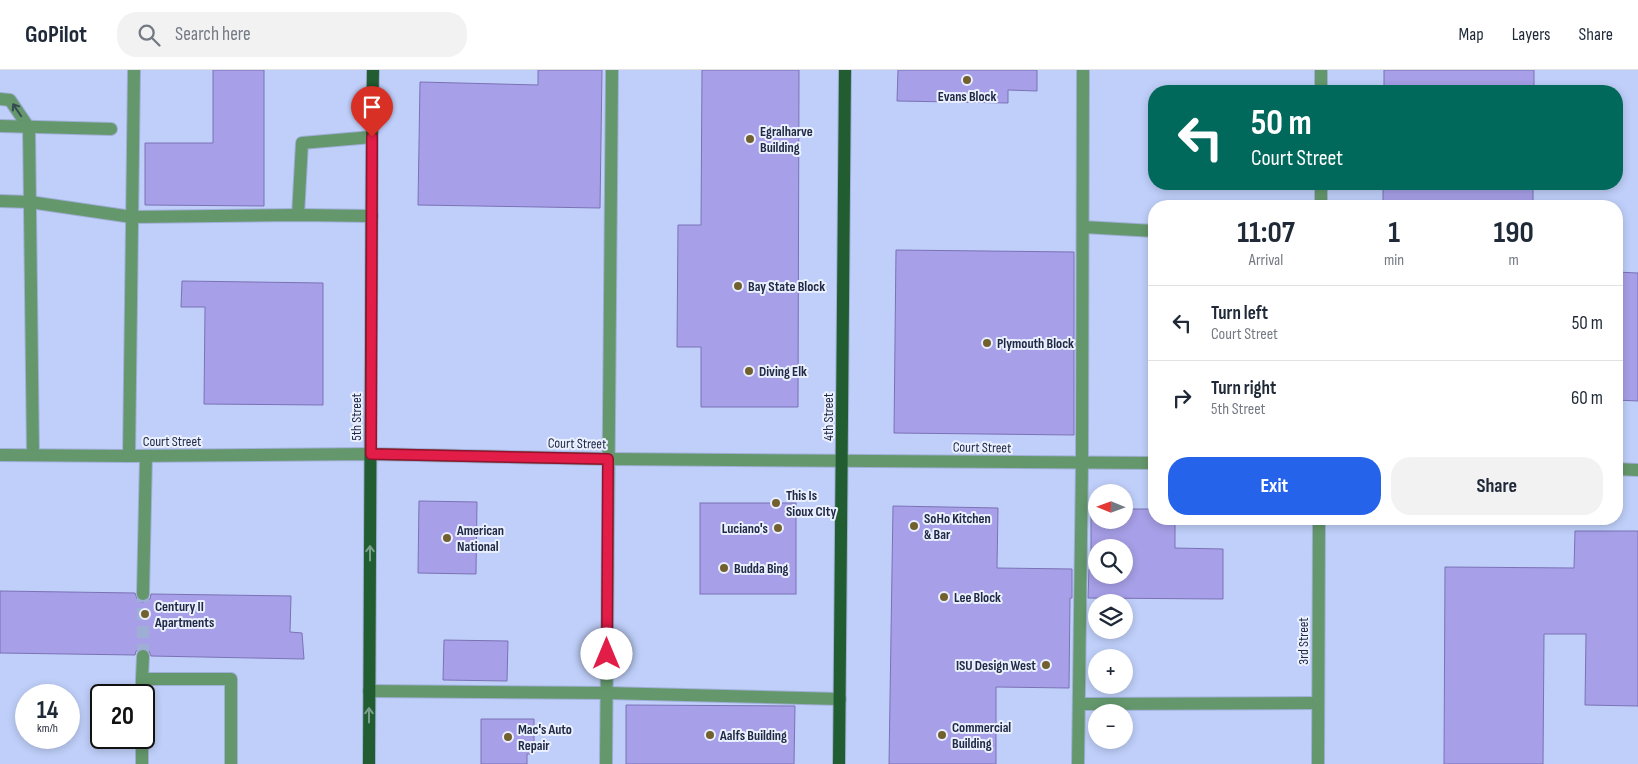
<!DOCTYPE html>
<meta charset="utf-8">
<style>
:root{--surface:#fff;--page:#f2f2f3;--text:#1f2937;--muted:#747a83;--line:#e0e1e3;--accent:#2563eb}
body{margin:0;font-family:"Sofia Sans Condensed",sans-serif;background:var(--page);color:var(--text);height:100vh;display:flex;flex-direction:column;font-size:19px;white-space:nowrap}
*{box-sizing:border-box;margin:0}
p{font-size:16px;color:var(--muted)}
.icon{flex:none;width:28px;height:28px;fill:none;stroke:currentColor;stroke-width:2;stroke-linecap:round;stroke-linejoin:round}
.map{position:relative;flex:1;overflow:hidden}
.side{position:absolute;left:1148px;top:130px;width:475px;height:325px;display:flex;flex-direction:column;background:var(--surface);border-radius:20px;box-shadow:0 2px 8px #0003}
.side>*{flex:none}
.guide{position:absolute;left:1148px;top:15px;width:475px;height:105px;border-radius:20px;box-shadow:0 2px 8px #0003;background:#00695c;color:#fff;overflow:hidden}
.needle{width:32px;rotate:271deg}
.buttons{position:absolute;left:1088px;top:414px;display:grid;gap:10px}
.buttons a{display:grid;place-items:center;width:45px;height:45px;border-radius:50%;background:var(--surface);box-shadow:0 2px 8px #0003;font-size:25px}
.speed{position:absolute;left:15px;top:614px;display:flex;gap:10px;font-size:25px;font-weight:700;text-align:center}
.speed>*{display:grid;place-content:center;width:65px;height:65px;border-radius:50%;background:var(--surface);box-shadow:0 2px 8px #0003;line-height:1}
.speed small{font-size:12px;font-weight:400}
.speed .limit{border:2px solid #111;border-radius:8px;background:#fff;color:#111}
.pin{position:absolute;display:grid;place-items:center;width:42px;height:42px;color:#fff;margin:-51px -21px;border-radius:50% 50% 50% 0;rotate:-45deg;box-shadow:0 0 5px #0007}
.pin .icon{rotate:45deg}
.me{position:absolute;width:55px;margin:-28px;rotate:0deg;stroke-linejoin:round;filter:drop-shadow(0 0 4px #0008)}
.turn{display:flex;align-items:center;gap:18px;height:105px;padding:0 20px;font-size:22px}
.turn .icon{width:65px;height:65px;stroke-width:2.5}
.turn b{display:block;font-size:35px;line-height:42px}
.eta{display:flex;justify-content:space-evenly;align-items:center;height:85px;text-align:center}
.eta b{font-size:30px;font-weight:700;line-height:35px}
.primary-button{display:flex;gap:10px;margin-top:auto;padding:10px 20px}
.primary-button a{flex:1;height:58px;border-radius:20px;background:var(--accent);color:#fff;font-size:20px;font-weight:700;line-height:58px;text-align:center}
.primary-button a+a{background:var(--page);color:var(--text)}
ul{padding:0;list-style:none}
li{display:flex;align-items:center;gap:15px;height:75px;padding:0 20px;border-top:1px solid var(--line)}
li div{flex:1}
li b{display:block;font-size:19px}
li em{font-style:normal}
header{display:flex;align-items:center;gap:30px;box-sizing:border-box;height:70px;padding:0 25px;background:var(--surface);border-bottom:1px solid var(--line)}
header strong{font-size:24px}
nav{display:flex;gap:28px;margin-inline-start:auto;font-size:18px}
.search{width:350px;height:45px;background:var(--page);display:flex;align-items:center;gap:12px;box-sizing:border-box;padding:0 18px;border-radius:20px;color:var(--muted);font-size:19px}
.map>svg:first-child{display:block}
.building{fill:#a79fe7;stroke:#7b72b6;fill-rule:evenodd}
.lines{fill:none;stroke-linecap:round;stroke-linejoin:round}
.minor-tunnel{stroke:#9faed5;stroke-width:12;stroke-dasharray:12 6;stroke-linecap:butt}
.minor-casing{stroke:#9faed5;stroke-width:14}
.major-casing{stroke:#9faed5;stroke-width:14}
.minor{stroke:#64976c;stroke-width:12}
.major{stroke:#215d30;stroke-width:12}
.oneway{stroke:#354b51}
.oneway2{stroke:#7b9f8d}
.route-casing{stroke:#92132f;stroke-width:12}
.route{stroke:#e11d48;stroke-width:9}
.poi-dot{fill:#72602e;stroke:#eaf0ff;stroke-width:2}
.labels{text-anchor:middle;stroke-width:4;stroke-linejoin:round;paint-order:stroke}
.poi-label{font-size:14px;font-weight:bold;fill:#212a45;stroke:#eaf0ff;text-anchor:start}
.street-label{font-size:14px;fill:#212a45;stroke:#eaf0ff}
</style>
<header>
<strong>GoPilot</strong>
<div class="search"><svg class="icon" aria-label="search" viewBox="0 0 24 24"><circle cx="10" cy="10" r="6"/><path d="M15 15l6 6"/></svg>Search here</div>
<nav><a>Map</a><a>Layers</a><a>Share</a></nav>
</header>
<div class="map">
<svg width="1638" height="694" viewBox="0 0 1638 694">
<rect width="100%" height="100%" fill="#bfcff9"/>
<g class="building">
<path d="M 213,0 L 264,0 L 264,136 L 145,135 L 145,73 L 213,73 Z"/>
<path d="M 538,0 L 602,0 L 600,138 L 418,135 L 420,12 L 538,15 Z"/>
<path d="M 702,0 L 799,0 L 798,337 L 701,337 L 701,277 L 677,277 L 678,155 L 701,155 Z"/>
<path d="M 898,0 L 1037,0 L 1037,21 L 1008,20 L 1008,33 L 897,31 Z"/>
<rect x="1384" y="0" width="150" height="21"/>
<rect x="1383" y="114" width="150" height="22"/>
<path d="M 896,180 L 1074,182 L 1074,365 L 894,363 Z"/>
<path d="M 1616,202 L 1638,203 L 1638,331 L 1616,330 Z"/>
<path d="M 182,211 L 323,213 L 323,335 L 204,334 L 205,237 L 181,237 Z"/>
<path d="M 419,431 L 477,432 L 476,504 L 418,503 Z"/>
<rect x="700" y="433" width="96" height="91"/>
<path d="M 893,436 L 998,438 L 997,498 L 1072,499 L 1072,528 L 1070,528 L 1069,618 L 996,617 L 996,694 L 889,694 Z"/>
<path d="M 1091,439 L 1096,439 L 1096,450 L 1124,450 L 1124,439 L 1154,439 L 1154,449 L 1175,449 L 1175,478 L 1223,479 L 1223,529 L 1088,528 L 1089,499 L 1091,499 ZM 1096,478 L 1124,478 L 1124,505 L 1096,505 Z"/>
<path d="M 1575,461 L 1638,461 L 1638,636 L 1585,635 L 1586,564 L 1544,564 L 1543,694 L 1444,694 L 1445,497 L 1574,498 Z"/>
<path d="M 0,521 L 135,523 L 138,531 L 143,532 L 150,529 L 151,524 L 291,526 L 290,562 L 302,563 L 304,589 L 151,586 L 148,579 L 143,578 L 136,581 L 135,585 L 0,583 Z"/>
<path d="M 444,570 L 508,571 L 507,611 L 443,610 Z"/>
<path d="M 626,635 L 795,636 L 794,694 L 626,694 Z"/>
<path d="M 481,649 L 534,649 L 534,684 L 527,684 L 527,694 L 481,694 Z"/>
</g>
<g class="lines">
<path class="minor-tunnel" d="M 143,586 L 143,524"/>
<defs>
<g id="minor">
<path d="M 1321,21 L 1321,0"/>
<path d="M 0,29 L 10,30 L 29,58 L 33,385"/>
<path d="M 0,56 L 111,59"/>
<path d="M 0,131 L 30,132 L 132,147 L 298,145 L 372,146"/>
<path d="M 1321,136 L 1321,114"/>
<path d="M 298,145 L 302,73 L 372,67"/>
<path d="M 1083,157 L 1154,161"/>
<path d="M 0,385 L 129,386 L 371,384 L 608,389 L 1154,393"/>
<path d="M 129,386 L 134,0"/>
<path d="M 1616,399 L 1638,400"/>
<path d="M 143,524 L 146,386"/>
<path d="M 142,609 L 143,586"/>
<path d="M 369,621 L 607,623 L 840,629"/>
<path d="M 142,625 L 142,609 L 231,609 L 231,694"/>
<path d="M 1079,634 L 1318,633"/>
<path d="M 142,668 L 142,694"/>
<path d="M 606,694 L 612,0"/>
<path d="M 1078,694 L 1082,393 L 1083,0"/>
<path d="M 1318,694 L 1319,449"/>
</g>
<g id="major">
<path d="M 369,694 L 372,67 L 373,0"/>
<path d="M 839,694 L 845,0"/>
</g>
</defs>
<use href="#minor" class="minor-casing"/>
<use href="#major" class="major-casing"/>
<use href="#minor" class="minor"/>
<use href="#major" class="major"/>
</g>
<defs><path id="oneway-shaft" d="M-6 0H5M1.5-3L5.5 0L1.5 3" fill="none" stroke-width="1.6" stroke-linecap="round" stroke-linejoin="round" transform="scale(1.25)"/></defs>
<use class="oneway" href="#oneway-shaft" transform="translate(17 40) rotate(-124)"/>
<g class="oneway2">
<use href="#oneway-shaft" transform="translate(370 483) rotate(-90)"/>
<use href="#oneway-shaft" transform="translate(369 645) rotate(-90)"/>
</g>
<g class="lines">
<defs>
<path id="route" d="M 372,67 L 371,384 L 608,389 L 607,584"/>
</defs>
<use href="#route" class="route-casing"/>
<use href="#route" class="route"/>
</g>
<g class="poi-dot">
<circle cx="967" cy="10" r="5"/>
<circle cx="750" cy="69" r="5"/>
<circle cx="738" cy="216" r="5"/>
<circle cx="987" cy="273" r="5"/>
<circle cx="749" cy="301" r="5"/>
<circle cx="776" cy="433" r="5"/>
<circle cx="914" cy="456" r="5"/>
<circle cx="778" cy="458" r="5"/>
<circle cx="447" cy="468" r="5"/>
<circle cx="724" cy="498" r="5"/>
<circle cx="944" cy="527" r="5"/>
<circle cx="145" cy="544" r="5"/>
<circle cx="1046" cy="595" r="5"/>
<circle cx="710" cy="665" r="5"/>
<circle cx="942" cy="665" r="5"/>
<circle cx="508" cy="667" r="5"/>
</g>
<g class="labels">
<g class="poi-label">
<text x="967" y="31" text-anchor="middle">Evans Block</text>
<text x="760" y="66">Egralharve<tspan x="760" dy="16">Building</tspan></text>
<text x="748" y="221">Bay State Block</text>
<text x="997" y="278">Plymouth Block</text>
<text x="759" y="306">Diving Elk</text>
<text x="786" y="430">This Is<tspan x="786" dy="16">Sioux CIty</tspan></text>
<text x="924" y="453">SoHo Kitchen<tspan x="924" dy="16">&amp; Bar</tspan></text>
<text x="768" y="463" text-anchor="end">Luciano's</text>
<text x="457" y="465">American<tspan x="457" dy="16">National</tspan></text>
<text x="734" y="503">Budda Bing</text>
<text x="954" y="532">Lee Block</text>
<text x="155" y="541">Century II<tspan x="155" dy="16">Apartments</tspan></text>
<text x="1036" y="600" text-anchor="end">ISU Design West</text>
<text x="952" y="662">Commercial<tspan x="952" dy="16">Building</tspan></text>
<text x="518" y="664">Mac's Auto<tspan x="518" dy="16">Repair</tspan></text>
<text x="720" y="670">Aalfs Building</text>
</g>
<g class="street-label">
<text transform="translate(356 347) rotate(-90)" y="5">5th Street</text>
<text transform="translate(828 347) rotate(-90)" y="5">4th Street</text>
<text x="172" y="376">Court Street</text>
<text transform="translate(577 373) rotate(1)" y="5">Court Street</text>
<text transform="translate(982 377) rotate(1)" y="5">Court Street</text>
<text transform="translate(1303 571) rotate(-90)" y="5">3rd Street</text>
</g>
</g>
</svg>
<div class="buttons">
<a><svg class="needle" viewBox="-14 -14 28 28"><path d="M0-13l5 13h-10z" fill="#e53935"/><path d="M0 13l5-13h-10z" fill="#747a83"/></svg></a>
<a><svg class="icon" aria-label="search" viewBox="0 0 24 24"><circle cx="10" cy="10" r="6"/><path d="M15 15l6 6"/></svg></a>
<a><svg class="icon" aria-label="layers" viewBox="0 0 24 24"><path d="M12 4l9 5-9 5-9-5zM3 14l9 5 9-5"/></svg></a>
<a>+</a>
<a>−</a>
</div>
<div class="speed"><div>14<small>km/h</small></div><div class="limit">20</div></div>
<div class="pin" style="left:372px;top:67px;background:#d93025"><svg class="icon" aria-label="arrive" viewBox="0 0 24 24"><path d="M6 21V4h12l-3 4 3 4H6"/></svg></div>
<svg class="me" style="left:607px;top:584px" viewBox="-20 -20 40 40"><circle r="19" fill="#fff"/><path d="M0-13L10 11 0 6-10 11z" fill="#e11d48"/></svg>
<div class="guide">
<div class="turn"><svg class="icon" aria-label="left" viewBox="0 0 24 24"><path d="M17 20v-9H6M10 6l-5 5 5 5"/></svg><div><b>50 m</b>Court Street</div></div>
</div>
<section class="side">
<div class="eta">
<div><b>11:07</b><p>Arrival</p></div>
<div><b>1</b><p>min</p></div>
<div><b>190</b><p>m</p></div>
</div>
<ul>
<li><svg class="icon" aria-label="left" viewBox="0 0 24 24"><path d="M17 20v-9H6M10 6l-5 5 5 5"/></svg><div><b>Turn left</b><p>Court Street</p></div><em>50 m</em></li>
<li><svg class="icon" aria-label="right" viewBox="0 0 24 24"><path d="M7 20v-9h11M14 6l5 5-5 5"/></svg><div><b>Turn right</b><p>5th Street</p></div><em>60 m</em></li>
</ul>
<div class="primary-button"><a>Exit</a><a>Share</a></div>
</section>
</div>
